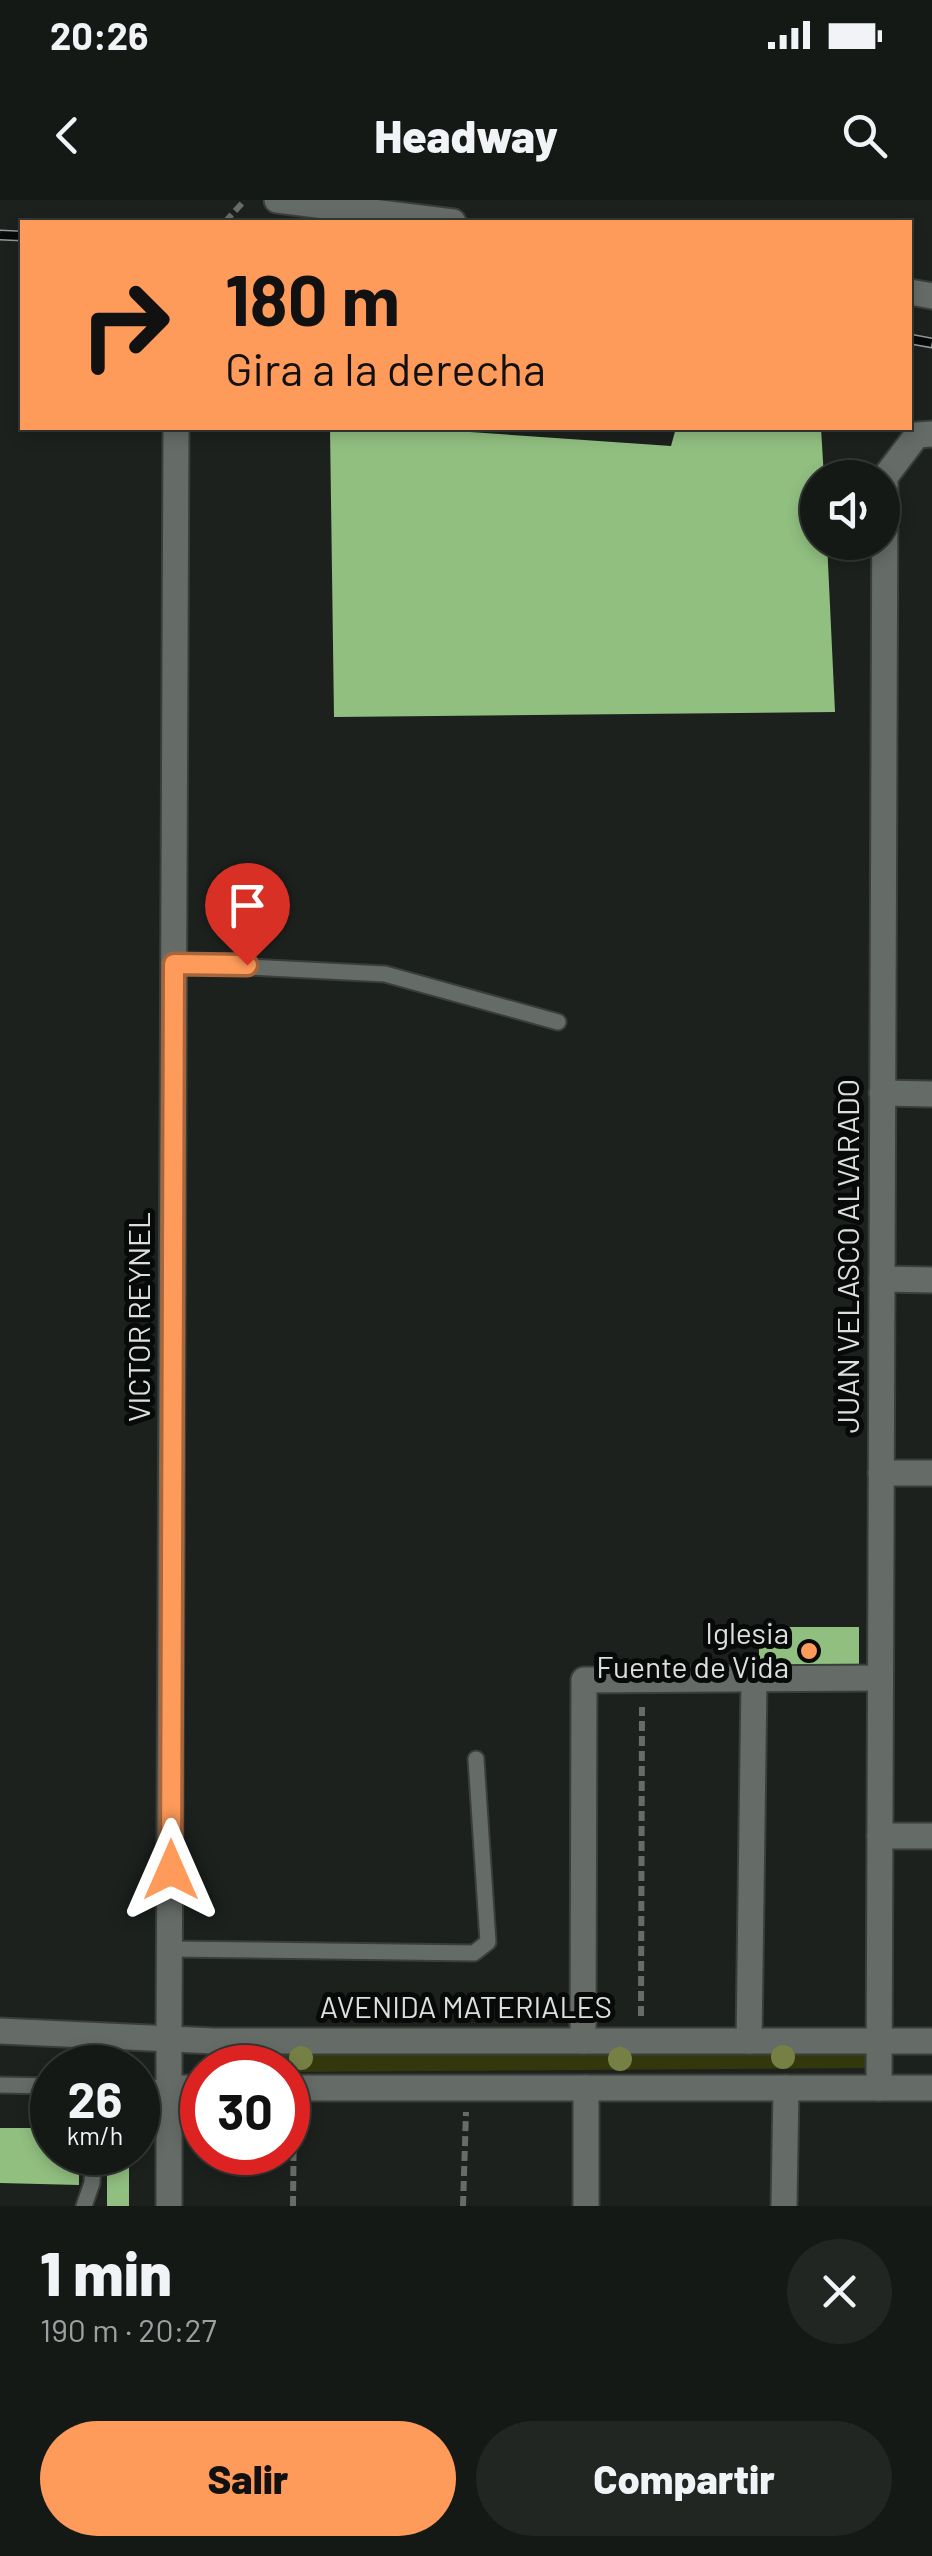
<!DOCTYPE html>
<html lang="es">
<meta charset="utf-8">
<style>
:root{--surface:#151916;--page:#222623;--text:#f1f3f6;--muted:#9da0a1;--line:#343835;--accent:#ff9b5a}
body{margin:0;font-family:Barlow,sans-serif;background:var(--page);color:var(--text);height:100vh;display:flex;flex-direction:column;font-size:38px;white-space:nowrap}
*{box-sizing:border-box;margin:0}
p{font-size:32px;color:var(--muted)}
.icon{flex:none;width:55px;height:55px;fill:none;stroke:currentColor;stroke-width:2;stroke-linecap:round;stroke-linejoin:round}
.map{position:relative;height:2006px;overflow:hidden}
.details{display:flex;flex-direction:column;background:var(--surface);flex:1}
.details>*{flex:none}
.hud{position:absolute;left:20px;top:20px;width:892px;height:210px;border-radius:0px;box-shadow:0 5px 15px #0003,0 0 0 2px var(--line);background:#ff9b5a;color:#111;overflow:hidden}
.buttons{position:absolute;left:800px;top:260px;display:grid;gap:20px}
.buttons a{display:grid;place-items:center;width:100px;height:100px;border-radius:50%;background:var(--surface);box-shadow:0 5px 15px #0003,0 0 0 2px var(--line);font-size:50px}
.speed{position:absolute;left:30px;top:1845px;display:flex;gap:20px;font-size:50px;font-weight:700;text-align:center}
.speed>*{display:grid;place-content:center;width:130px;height:130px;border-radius:50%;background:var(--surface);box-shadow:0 5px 15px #0003,0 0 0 2px var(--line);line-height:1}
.speed small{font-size:25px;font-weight:400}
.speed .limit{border:15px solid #d22;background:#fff;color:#111}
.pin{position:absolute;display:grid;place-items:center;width:85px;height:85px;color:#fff;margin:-102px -42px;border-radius:50% 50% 50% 0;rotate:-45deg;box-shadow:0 0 10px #0007}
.pin .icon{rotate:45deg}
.me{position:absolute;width:110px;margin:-55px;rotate:0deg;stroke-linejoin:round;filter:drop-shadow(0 0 8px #0008)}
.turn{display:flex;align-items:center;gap:35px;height:210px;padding:0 40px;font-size:45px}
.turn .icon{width:130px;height:130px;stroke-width:2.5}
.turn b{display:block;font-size:70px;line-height:85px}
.round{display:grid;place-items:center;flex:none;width:105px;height:105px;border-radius:52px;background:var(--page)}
.head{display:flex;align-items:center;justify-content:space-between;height:170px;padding:0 40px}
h1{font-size:60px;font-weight:800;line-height:75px}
.action{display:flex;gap:20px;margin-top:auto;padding:20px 40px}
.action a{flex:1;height:115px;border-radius:60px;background:var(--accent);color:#111;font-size:40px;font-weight:800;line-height:115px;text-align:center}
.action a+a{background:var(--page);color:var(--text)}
.status{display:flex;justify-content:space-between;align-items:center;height:70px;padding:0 50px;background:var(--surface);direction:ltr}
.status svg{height:28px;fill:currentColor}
header{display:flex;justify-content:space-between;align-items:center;height:130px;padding:0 40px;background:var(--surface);font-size:45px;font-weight:800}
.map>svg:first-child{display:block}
.green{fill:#33380c}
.building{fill:#91bf80}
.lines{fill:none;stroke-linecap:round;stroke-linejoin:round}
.lane-casing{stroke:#3a3e3b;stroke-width:19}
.street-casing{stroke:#3a3e3b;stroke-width:29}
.secondary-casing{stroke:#3a3e3b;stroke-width:29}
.path{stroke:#676c69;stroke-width:6;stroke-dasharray:10 5;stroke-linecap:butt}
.lane{stroke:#656b67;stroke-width:15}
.street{stroke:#656b67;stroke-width:25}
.secondary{stroke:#656b67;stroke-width:25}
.rail-casing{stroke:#959896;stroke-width:11}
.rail{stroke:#080a09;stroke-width:8;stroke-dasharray:22;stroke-linecap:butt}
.tree{fill:#768045}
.route-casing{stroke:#a6653a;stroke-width:25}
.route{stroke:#ff9b5a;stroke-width:18}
.poi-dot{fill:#ff9b5a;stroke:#080a09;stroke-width:4}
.labels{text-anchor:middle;stroke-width:10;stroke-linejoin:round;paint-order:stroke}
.street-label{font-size:30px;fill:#dcdfdd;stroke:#080a09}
.poi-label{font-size:30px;fill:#dcdfdd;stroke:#080a09;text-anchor:end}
</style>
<div class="status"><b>20:26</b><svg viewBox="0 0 49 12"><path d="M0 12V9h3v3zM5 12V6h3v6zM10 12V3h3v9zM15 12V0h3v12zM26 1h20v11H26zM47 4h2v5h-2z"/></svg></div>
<header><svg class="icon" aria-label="back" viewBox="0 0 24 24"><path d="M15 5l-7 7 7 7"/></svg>Headway<svg class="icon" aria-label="search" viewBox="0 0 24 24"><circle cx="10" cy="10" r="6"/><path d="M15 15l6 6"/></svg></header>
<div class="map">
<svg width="932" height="2006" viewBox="0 0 932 2006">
<rect width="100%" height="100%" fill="#1c211e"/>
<path class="green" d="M 867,1842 L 868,1868 L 288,1872 L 288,1868 L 225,1867 L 224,1843 Z"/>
<g class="building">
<path d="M 330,228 L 412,228 L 671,246 L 676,228 L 821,228 L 824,278 L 818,278 L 818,342 L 827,342 L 835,512 L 334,517 Z"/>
<rect x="759" y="1427" width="100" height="48"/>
<path d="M 0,1928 L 52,1928 L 52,1952 L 79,1952 L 79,1985 L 0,1983 Z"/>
<rect x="107" y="1952" width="22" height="54"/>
</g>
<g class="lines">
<defs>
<g id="lane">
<path d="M 174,763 L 385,774 L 558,822"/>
<path d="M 171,1749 L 474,1753 L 488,1742 L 476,1559"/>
<path d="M 0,1885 L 52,1886"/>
<path d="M 138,1887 L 169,1888"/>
<path d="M 84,2006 L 92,1983 L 94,1952"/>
</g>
<g id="street">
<path d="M 882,893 L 932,894"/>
<path d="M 882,1079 L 932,1080"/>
<path d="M 881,1273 L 932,1273"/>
<path d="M 880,1636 L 932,1636"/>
<path d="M 169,1838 L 176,228"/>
<path d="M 583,1841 L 584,1480 L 880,1478"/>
<path d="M 749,1841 L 754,1480"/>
<path d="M 879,1888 L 885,277 L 917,235 L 932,234"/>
<path d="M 169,2006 L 169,1888"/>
<path d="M 586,2006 L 586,1888"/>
<path d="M 784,2006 L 786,1888"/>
</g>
<g id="secondary">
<path d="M 277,0 L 453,22"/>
<path d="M 910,92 L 932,96"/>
<path d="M 0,1831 L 214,1841 L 932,1841"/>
<path d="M 169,1838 L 169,1888 L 202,1888"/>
<path d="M 288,1888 L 932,1888"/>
</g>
</defs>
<use href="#lane" class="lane-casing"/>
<use href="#street" class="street-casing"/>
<use href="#secondary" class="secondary-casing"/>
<g class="path">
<path d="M 225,22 L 245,0"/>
<path d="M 641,1816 L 642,1507"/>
<path d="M 293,2006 L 294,1912"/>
<path d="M 463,2006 L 466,1912"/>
</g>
<use href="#lane" class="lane"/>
<use href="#street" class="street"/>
<use href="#secondary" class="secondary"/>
<defs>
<g id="rail">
<path d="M 0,35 L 22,36"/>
<path d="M 910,139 L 932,143"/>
</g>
</defs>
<use href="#rail" class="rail-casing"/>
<use href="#rail" class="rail"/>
</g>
<g class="tree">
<circle cx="783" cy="1857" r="12"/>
<circle cx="301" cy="1858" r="12"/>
<circle cx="620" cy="1859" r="12"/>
</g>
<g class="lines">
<defs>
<path id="route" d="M 171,1670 L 174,764 L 247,765"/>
</defs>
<use href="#route" class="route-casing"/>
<use href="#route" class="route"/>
</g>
<circle class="poi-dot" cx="809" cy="1451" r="10"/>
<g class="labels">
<g class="street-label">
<text transform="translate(849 1056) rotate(-90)" y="10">JUAN VELASCO ALVARADO</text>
<text transform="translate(140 1117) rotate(-90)" y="10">VICTOR REYNEL</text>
<text x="466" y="1818">AVENIDA MATERIALES</text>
</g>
<g class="poi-label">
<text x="789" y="1444">Iglesia<tspan x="789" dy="34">Fuente de Vida</tspan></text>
</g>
</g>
</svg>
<div class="buttons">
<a><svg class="icon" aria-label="sound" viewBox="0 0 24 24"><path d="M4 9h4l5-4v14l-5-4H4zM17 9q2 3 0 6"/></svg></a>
</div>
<div class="speed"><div>26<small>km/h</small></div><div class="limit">30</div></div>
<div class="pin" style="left:247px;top:765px;background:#d93025"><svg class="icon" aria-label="arrive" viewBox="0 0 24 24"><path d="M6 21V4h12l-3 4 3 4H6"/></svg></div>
<svg class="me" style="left:171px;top:1670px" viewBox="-20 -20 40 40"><path d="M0-17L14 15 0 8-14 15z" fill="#ff9b5a" stroke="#fff" stroke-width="4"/></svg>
<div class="hud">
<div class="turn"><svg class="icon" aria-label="right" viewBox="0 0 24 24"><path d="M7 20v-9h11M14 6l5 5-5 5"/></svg><div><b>180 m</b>Gira a la derecha</div></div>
</div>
</div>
<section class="details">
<div class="head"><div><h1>1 min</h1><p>190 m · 20:27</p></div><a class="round"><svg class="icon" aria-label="close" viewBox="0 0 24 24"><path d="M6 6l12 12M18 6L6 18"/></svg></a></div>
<div class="action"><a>Salir</a><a>Compartir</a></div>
</section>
